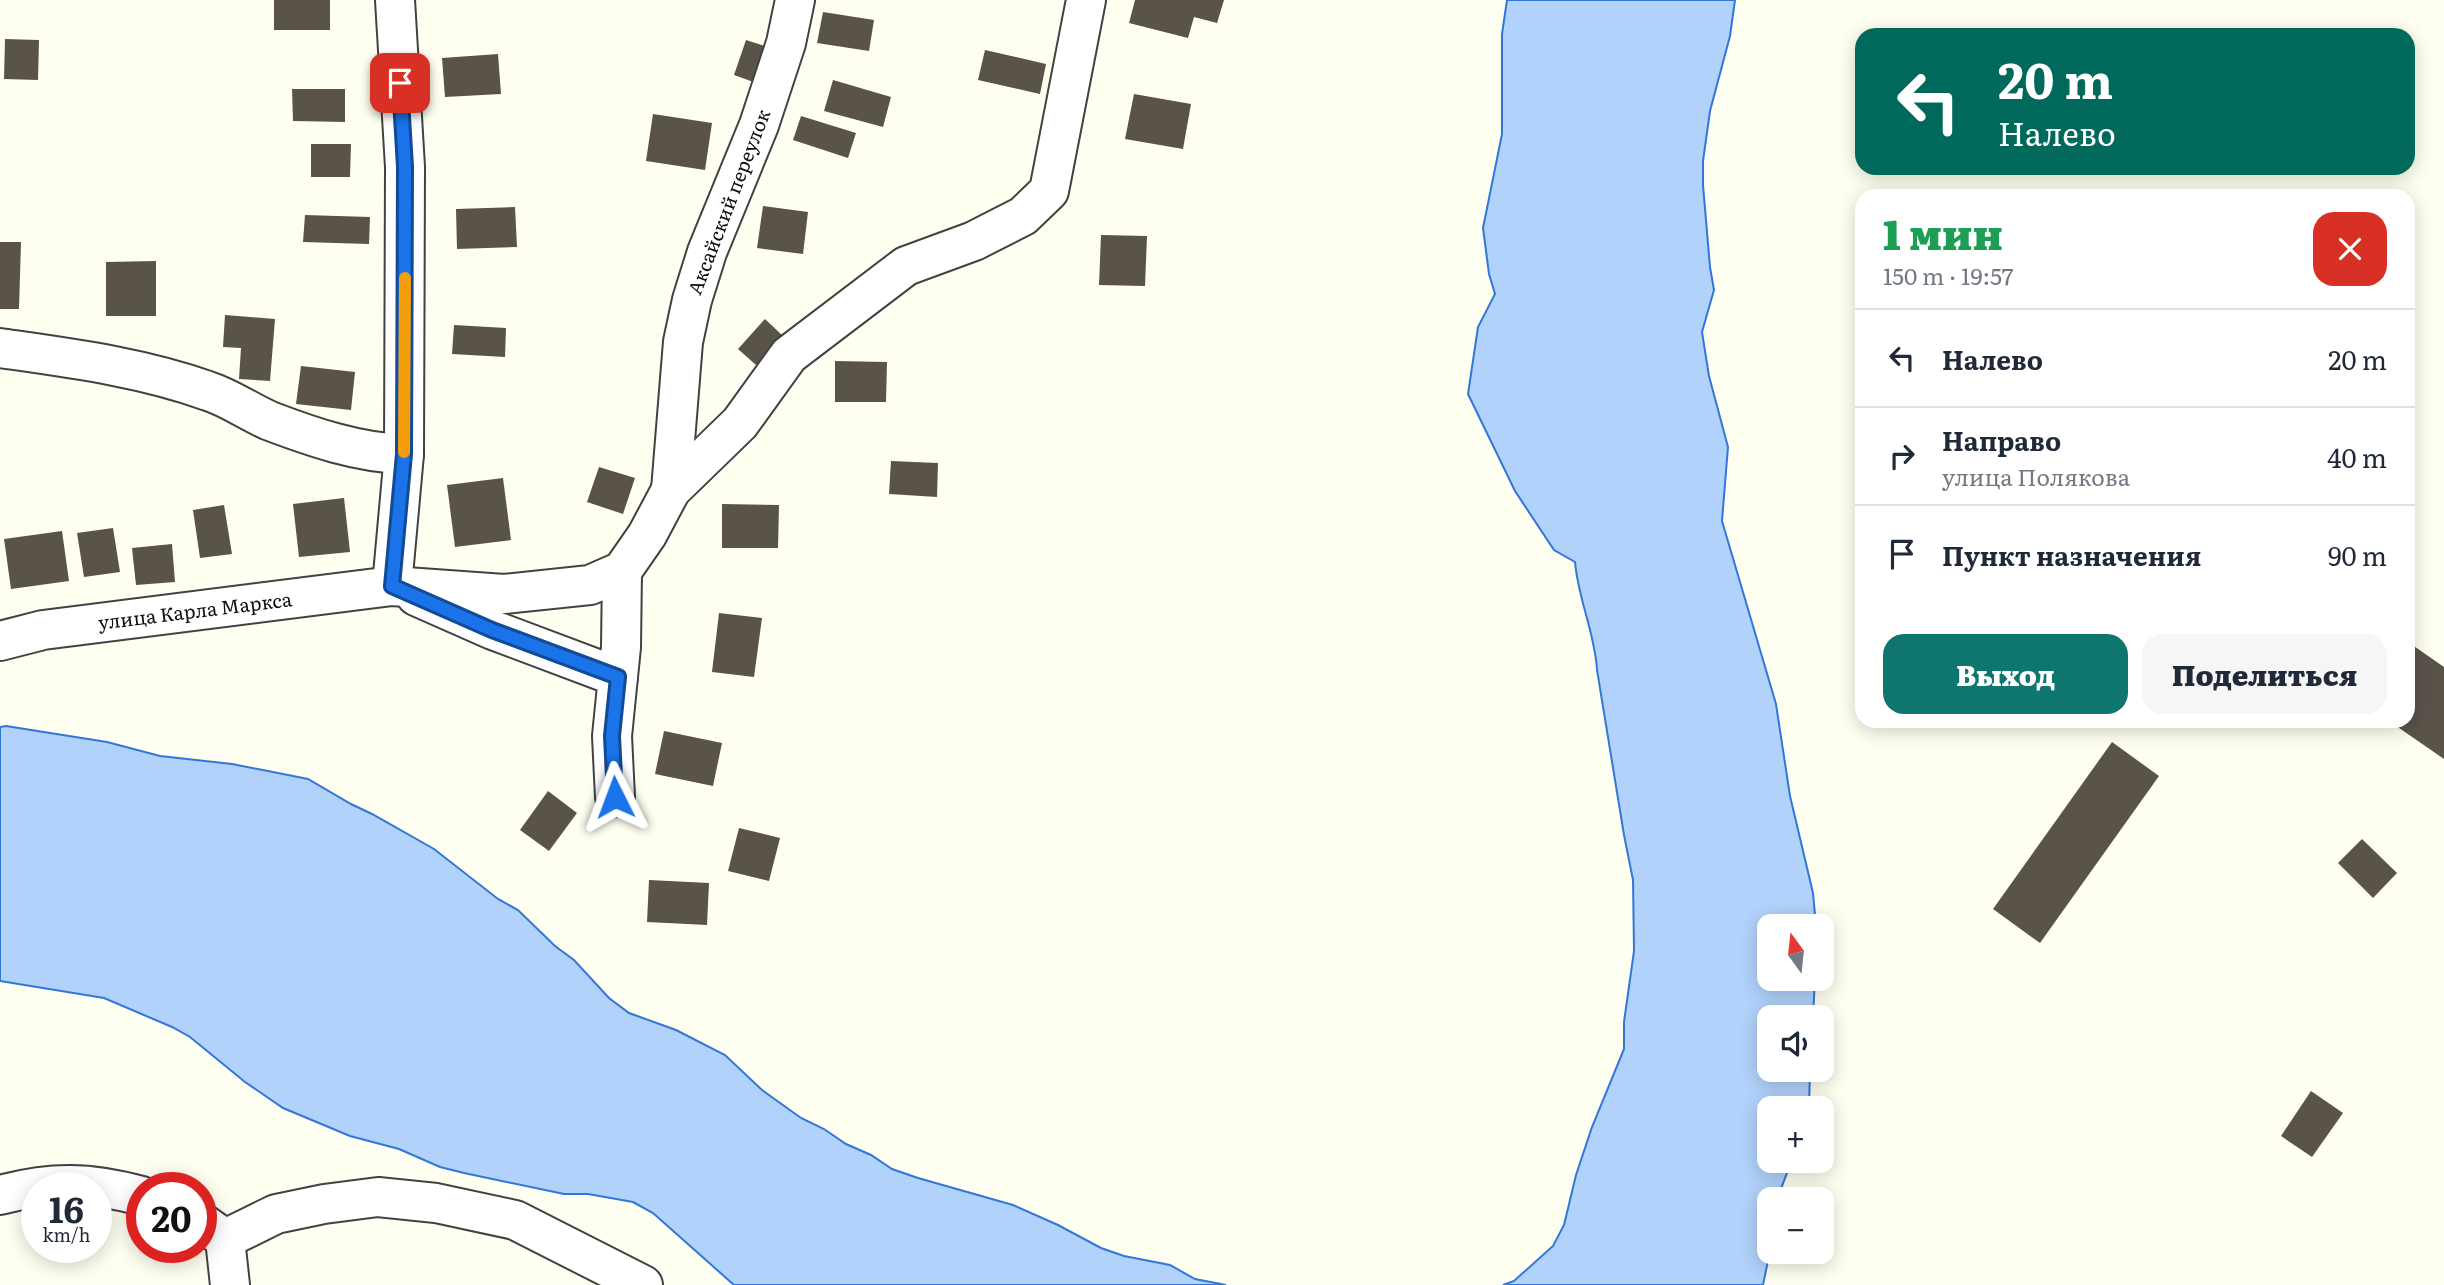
<!DOCTYPE html>
<html lang="ru">
<meta charset="utf-8">
<style>
:root{--surface:#fff;--page:#f6f6f7;--text:#1f2937;--muted:#747a83;--line:#e0e1e3;--accent:#0f766e}
body{margin:0;font-family:Literata,serif;background:var(--page);color:var(--text);height:100vh;display:flex;flex-direction:column;font-size:26px;white-space:nowrap}
*{box-sizing:border-box;margin:0}
p{font-size:23px;color:var(--muted)}
.icon{flex:none;width:38px;height:38px;fill:none;stroke:currentColor;stroke-width:2;stroke-linecap:round;stroke-linejoin:round}
.map{position:relative;flex:1;overflow:hidden}
.drawer{position:absolute;left:1855px;top:189px;width:560px;height:539px;display:flex;flex-direction:column;background:var(--surface);border-radius:21px;box-shadow:0 4px 18px #0003}
.drawer>*{flex:none}
.hud{position:absolute;left:1855px;top:28px;width:560px;height:147px;border-radius:21px;box-shadow:0 4px 18px #0003;background:#00695c;color:#fff;overflow:hidden}
.needle{width:46px;rotate:345deg}
.controls{position:absolute;left:1757px;top:914px;display:grid;gap:14px}
.controls a{display:grid;place-items:center;width:77px;height:77px;border-radius:14px;background:var(--surface);box-shadow:0 4px 18px #0003;font-size:35px}
.speed{position:absolute;left:21px;top:1172px;display:flex;gap:14px;font-size:35px;font-weight:700;text-align:center}
.speed>*{display:grid;place-content:center;width:91px;height:91px;border-radius:50%;background:var(--surface);box-shadow:0 4px 18px #0003;line-height:1}
.speed small{font-size:18px;font-weight:400}
.speed .limit{border:10px solid #d22;background:#fff;color:#111}
.pin{position:absolute;display:grid;place-items:center;width:60px;height:60px;color:#fff;margin:-30px;border-radius:14px;box-shadow:0 4px 10px #0006}
.me{position:absolute;width:77px;margin:-38px;rotate:357deg;stroke-linejoin:round;filter:drop-shadow(0 0 5px #0008)}
.turn{display:flex;align-items:center;gap:24px;height:147px;padding:0 28px;font-size:32px}
.turn .icon{width:91px;height:91px;stroke-width:2.5}
.turn b{display:block;font-size:49px;line-height:60px}
.round{display:grid;place-items:center;flex:none;width:74px;height:74px;border-radius:21px;background:var(--page)}
.headline{display:flex;align-items:center;justify-content:space-between;height:119px;padding:0 28px}
h1{font-size:42px;font-weight:800;line-height:52px;color:#1e9e55}
.button{display:flex;gap:14px;margin-top:auto;padding:14px 28px}
.button a{flex:1;height:80px;border-radius:21px;background:var(--accent);color:#fff;font-size:28px;font-weight:800;line-height:80px;text-align:center}
.button a+a{background:var(--page);color:var(--text)}
ul{padding:0;list-style:none}
li{display:flex;align-items:center;gap:21px;height:98px;padding:0 28px;border-top:2px solid var(--line)}
li div{flex:1}
li b{display:block;font-size:26px}
li em{font-style:normal}
.map>svg:first-child{display:block}
.water{fill:#b1d2fb;stroke:#3277d8;stroke-width:2}
.building{fill:#59534a}
.lines{fill:none;stroke-linecap:round;stroke-linejoin:round}
.minor-casing{stroke:#424242;stroke-width:42}
.minor{stroke:#fff;stroke-width:38}
.route-casing{stroke:#114b97;stroke-width:18}
.route{stroke:#1a73e8;stroke-width:12}
.slow{stroke:#f59e0b;stroke-width:12}
.labels{text-anchor:middle;stroke-width:7;stroke-linejoin:round;paint-order:stroke}
.street-label{font-size:19px;fill:#0f0f0f;stroke:#fff}
</style>
<div class="map">
<svg width="2444" height="1285" viewBox="0 0 2444 1285">
<rect width="100%" height="100%" fill="#fffff1"/>
<g class="water">
<path d="M 1507,0 L 1735,0 L 1730,36 L 1710,111 L 1703,161 L 1703,185 L 1710,267 L 1714,290 L 1702,332 L 1709,376 L 1728,447 L 1722,521 L 1776,704 L 1790,796 L 1813,893 L 1816,926 L 1769,926 L 1769,978 L 1815,978 L 1813,1017 L 1769,1017 L 1769,1069 L 1810,1069 L 1809,1108 L 1769,1108 L 1769,1160 L 1792,1160 L 1777,1199 L 1769,1199 L 1770,1251 L 1763,1285 L 1503,1285 L 1514,1281 L 1553,1246 L 1564,1225 L 1576,1175 L 1592,1127 L 1624,1049 L 1624,1022 L 1634,951 L 1633,880 L 1624,835 L 1597,670 C 1595,633 1578,599 1575,562 L 1554,550 L 1515,491 L 1468,394 L 1478,327 L 1495,294 L 1489,274 L 1483,228 L 1502,134 L 1502,34 Z"/>
<path d="M 6,726 L 107,742 L 160,756 L 232,764 L 308,779 L 351,804 L 372,814 L 434,849 L 498,899 L 518,910 L 555,946 L 574,960 L 609,998 L 629,1013 L 676,1030 L 725,1055 L 762,1090 L 801,1118 L 824,1129 L 846,1144 L 871,1155 L 892,1169 L 918,1178 L 1013,1205 L 1058,1225 L 1101,1248 L 1124,1256 L 1170,1265 L 1195,1279 L 1226,1285 L 734,1285 L 653,1213 L 633,1202 L 588,1194 L 564,1194 L 464,1173 L 440,1167 L 399,1149 L 350,1136 L 283,1108 L 245,1082 L 190,1037 L 172,1027 L 104,998 L 0,981 L 0,727 Z"/>
</g>
<g class="building">
<rect x="274" y="0" width="56" height="30"/>
<path d="M 1135,0 L 1224,0 L 1217,23 L 1194,17 L 1188,38 L 1129,23 Z"/>
<path d="M 823,12 L 874,20 L 869,51 L 817,43 Z"/>
<path d="M 5,39 L 39,40 L 38,80 L 4,79 Z"/>
<path d="M 746,40 L 771,48 L 759,84 L 734,75 Z"/>
<path d="M 985,50 L 1046,64 L 1040,94 L 978,80 Z"/>
<path d="M 498,54 L 501,94 L 445,97 L 442,58 Z"/>
<path d="M 833,80 L 891,97 L 883,127 L 824,111 Z"/>
<path d="M 292,89 L 345,89 L 345,122 L 293,121 Z"/>
<path d="M 1134,94 L 1191,104 L 1183,149 L 1125,139 Z"/>
<path d="M 653,114 L 712,123 L 705,170 L 646,161 Z"/>
<path d="M 801,116 L 856,133 L 848,158 L 793,140 Z"/>
<path d="M 311,144 L 351,144 L 350,177 L 311,177 Z"/>
<path d="M 763,206 L 808,212 L 803,254 L 757,248 Z"/>
<path d="M 515,207 L 517,247 L 457,249 L 456,209 Z"/>
<path d="M 305,215 L 370,217 L 369,244 L 303,242 Z"/>
<path d="M 1101,235 L 1147,236 L 1145,286 L 1099,285 Z"/>
<path d="M 0,242 L 21,242 L 19,309 L 0,309 Z"/>
<path d="M 156,261 L 156,316 L 106,316 L 106,262 Z"/>
<path d="M 225,315 L 275,319 L 270,381 L 239,379 L 241,348 L 223,347 Z"/>
<path d="M 765,319 L 783,336 L 756,365 L 738,349 Z"/>
<path d="M 454,325 L 506,328 L 505,357 L 452,354 Z"/>
<path d="M 835,361 L 887,362 L 886,402 L 835,402 Z"/>
<path d="M 301,366 L 355,372 L 351,410 L 296,404 Z"/>
<path d="M 891,461 L 938,463 L 937,497 L 889,494 Z"/>
<path d="M 599,467 L 635,478 L 623,514 L 587,502 Z"/>
<path d="M 503,478 L 511,540 L 455,547 L 447,485 Z"/>
<path d="M 344,498 L 350,552 L 299,557 L 293,504 Z"/>
<path d="M 722,504 L 779,505 L 778,548 L 722,548 Z"/>
<path d="M 224,505 L 232,554 L 200,558 L 193,510 Z"/>
<path d="M 113,528 L 120,572 L 84,577 L 77,533 Z"/>
<path d="M 62,531 L 69,581 L 11,589 L 4,539 Z"/>
<path d="M 172,544 L 175,582 L 136,585 L 132,548 Z"/>
<path d="M 719,613 L 762,618 L 754,677 L 712,672 Z"/>
<path d="M 2408,642 L 2444,667 L 2444,759 L 2389,721 L 2408,721 Z"/>
<path d="M 664,731 L 722,743 L 713,786 L 655,774 Z"/>
<path d="M 2112,742 L 2159,776 L 2040,943 L 1993,909 Z"/>
<path d="M 548,791 L 577,813 L 549,851 L 520,830 Z"/>
<path d="M 739,828 L 780,838 L 769,881 L 728,871 Z"/>
<path d="M 2362,839 L 2397,873 L 2373,898 L 2338,863 Z"/>
<path d="M 649,880 L 709,883 L 707,925 L 647,922 Z"/>
<path d="M 2311,1091 L 2343,1113 L 2312,1157 L 2281,1136 Z"/>
</g>
<g class="lines">
<defs>
<g id="minor">
<path d="M 0,348 C 70,358 141,367 208,391 C 230,398 249,412 270,421 C 312,437 359,453 404,454"/>
<path d="M 671,490 L 683,342 L 692,300 L 707,252 L 759,125 L 786,43 L 795,0"/>
<path d="M 392,586 L 404,454 L 405,167 L 395,0"/>
<path d="M 416,596 L 493,630 L 618,677"/>
<path d="M 0,641 L 43,630 L 392,586 L 504,594 L 590,585 L 622,571 L 647,535 L 671,490 L 740,423 L 789,355 L 906,266 L 974,241 L 1023,216 L 1049,191 L 1086,0"/>
<path d="M 615,797 L 612,736 L 621,647 L 622,571"/>
<path d="M 0,1195 C 53,1181 89,1182 142,1196"/>
<path d="M 201,1222 L 225,1239 L 276,1214 L 324,1204 L 378,1197 L 436,1203 L 515,1220 L 643,1285"/>
<path d="M 225,1239 L 230,1285"/>
</g>
</defs>
<use href="#minor" class="minor-casing"/>
<use href="#minor" class="minor"/>
</g>
<g class="lines">
<defs>
<path id="route" d="M 400,83 L 405,167 L 404,454 L 392,586 L 492,630 L 618,677 L 612,736 L 615,797"/>
</defs>
<use href="#route" class="route-casing"/>
<use href="#route" class="route"/>
<path class="slow" d="M 404,452 L 405,278"/>
</g>
<g class="labels">
<g class="street-label">
<text transform="translate(729 202) rotate(-69)" y="7">Аксайский переулок</text>
<text transform="translate(195 611) rotate(-7)" y="7">улица Карла Маркса</text>
</g>
</g>
</svg>
<div class="controls">
<a><svg class="needle" viewBox="-14 -14 28 28"><path d="M0-13l5 13h-10z" fill="#e53935"/><path d="M0 13l5-13h-10z" fill="#747a83"/></svg></a>
<a><svg class="icon" aria-label="sound" viewBox="0 0 24 24"><path d="M4 9h4l5-4v14l-5-4H4zM17 9q2 3 0 6"/></svg></a>
<a>+</a>
<a>−</a>
</div>
<div class="speed"><div>16<small>km/h</small></div><div class="limit">20</div></div>
<div class="pin" style="left:400px;top:83px;background:#d93025"><svg class="icon" aria-label="arrive" viewBox="0 0 24 24"><path d="M6 21V4h12l-3 4 3 4H6"/></svg></div>
<svg class="me" style="left:615px;top:797px" viewBox="-20 -20 40 40"><path d="M0-17L14 15 0 8-14 15z" fill="#1a73e8" stroke="#fff" stroke-width="4"/></svg>
<div class="hud">
<div class="turn"><svg class="icon" aria-label="left" viewBox="0 0 24 24"><path d="M17 20v-9H6M10 6l-5 5 5 5"/></svg><div><b>20 m</b>Налево</div></div>
</div>
<section class="drawer">
<div class="headline"><div><h1>1 мин</h1><p>150 m · 19:57</p></div><a class="round" style="background:#d93025;color:#fff"><svg class="icon" aria-label="close" viewBox="0 0 24 24"><path d="M6 6l12 12M18 6L6 18"/></svg></a></div>
<ul>
<li><svg class="icon" aria-label="left" viewBox="0 0 24 24"><path d="M17 20v-9H6M10 6l-5 5 5 5"/></svg><div><b>Налево</b></div><em>20 m</em></li>
<li><svg class="icon" aria-label="right" viewBox="0 0 24 24"><path d="M7 20v-9h11M14 6l5 5-5 5"/></svg><div><b>Направо</b><p>улица Полякова</p></div><em>40 m</em></li>
<li><svg class="icon" aria-label="arrive" viewBox="0 0 24 24"><path d="M6 21V4h12l-3 4 3 4H6"/></svg><div><b>Пункт назначения</b></div><em>90 m</em></li>
</ul>
<div class="button"><a>Выход</a><a>Поделиться</a></div>
</section>
</div>
